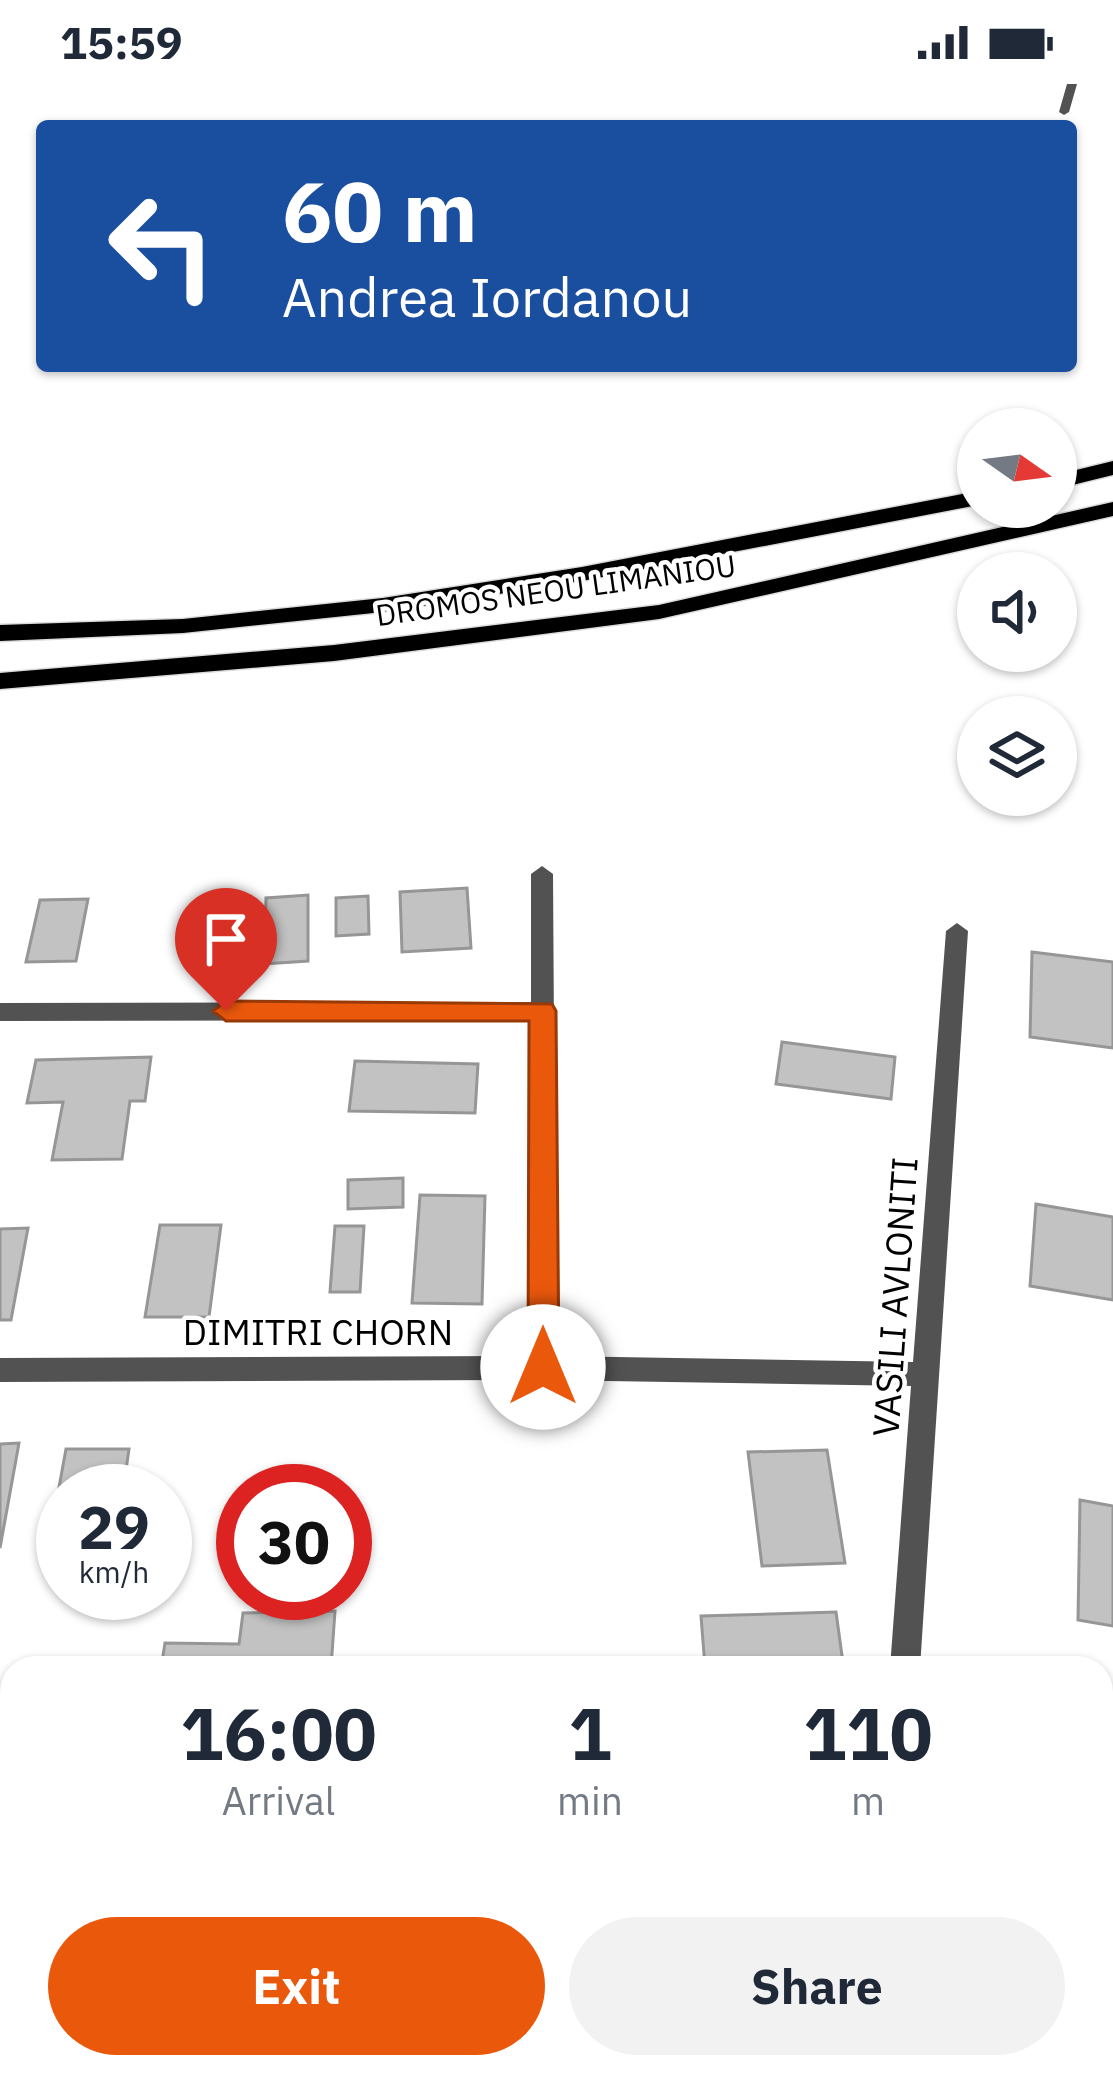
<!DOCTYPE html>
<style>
:root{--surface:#fff;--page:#f2f2f3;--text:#1f2937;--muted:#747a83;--accent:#ea580c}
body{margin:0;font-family:"IBM Plex Sans",sans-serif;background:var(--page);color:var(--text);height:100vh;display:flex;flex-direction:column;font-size:45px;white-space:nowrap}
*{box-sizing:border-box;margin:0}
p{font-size:39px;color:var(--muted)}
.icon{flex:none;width:66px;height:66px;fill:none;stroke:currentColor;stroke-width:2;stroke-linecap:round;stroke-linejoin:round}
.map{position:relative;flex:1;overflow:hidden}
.sheet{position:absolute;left:0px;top:1572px;width:1113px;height:423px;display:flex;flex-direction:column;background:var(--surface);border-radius:36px 36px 0 0;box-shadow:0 3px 9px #0004}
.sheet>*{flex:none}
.banner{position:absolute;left:36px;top:36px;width:1041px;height:252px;border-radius:12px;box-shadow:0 3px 9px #0004;background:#1a4fa0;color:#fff;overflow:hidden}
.needle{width:78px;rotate:104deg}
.controls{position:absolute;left:957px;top:324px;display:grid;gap:24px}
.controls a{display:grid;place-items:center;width:120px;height:120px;border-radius:50%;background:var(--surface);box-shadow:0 3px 9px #0004;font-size:60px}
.speed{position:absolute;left:36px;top:1380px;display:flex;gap:24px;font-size:60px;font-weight:700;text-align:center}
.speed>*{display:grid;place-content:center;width:156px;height:156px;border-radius:50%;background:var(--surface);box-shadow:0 3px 9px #0004;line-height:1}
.speed small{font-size:30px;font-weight:400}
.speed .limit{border:18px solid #d22;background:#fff;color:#111}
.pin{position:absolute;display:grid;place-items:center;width:102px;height:102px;color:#fff;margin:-123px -51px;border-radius:50% 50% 50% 0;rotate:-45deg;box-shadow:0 0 12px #0007}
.pin .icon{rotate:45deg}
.me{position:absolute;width:132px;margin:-66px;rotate:0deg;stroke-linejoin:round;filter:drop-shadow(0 0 9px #0008)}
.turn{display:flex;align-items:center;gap:42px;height:252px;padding:0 48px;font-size:54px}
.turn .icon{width:156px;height:156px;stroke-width:2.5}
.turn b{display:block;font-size:84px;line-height:102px}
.eta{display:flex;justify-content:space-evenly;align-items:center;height:204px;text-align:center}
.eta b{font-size:72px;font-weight:800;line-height:84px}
.primary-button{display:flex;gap:24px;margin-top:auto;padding:24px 48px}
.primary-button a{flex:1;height:138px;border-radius:72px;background:var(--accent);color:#fff;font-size:48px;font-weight:800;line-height:138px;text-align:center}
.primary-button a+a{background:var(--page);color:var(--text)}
.status{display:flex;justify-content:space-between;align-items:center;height:84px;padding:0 60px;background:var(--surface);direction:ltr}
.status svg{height:33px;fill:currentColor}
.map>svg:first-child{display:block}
.green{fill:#d9d9d9}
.building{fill:#c2c2c2;stroke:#969696;stroke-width:3}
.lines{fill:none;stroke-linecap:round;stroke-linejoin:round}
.primary-casing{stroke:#dbdbdb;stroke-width:3}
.path{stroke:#747474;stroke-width:9;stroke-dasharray:4.5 8;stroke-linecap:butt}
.service{fill:#525252;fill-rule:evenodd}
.minor{fill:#525252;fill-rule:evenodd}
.primary{fill:#000;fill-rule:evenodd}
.route{fill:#ea580c;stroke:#983908;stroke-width:3}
.labels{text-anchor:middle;stroke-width:9;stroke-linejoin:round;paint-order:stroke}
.far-street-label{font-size:30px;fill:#000;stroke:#fff}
.street-label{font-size:36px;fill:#000;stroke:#fff}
</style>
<div class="status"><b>15:59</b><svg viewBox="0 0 49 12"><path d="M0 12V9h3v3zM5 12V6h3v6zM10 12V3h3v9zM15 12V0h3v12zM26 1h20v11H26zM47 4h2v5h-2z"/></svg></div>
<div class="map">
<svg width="1113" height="1994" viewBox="0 0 1113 1994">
<rect width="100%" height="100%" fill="#fff"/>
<path class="green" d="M 1113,1885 L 1113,1994 L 59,1994 L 61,1983 L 1101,1983 L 1101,1897 Z"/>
<g class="building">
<path d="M 467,804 L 471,864 L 402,868 L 400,808 Z"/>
<path d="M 308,811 L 308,877 L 264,880 L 266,814 Z"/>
<path d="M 368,812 L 369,850 L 336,852 L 336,814 Z"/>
<path d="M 88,815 L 76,877 L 26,878 L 40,816 Z"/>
<path d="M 241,833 L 239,861 L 189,864 L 192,835 Z"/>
<path d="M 1032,868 L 1113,878 L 1113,964 L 1030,953 Z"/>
<path d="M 782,958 L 895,973 L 891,1015 L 776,1000 Z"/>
<path d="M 151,973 L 145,1017 L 130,1017 L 122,1075 L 52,1076 L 63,1018 L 27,1019 L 36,976 Z"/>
<path d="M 355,977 L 478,980 L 475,1029 L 349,1027 Z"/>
<path d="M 403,1094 L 403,1123 L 348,1125 L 348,1096 Z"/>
<path d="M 420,1111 L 485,1112 L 482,1220 L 412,1219 Z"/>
<path d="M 1036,1120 L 1113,1133 L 1113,1216 L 1030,1202 Z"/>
<path d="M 160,1141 L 221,1141 L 209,1233 L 145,1233 Z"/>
<path d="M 335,1142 L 364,1142 L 360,1208 L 330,1208 Z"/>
<path d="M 28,1144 L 11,1236 L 0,1236 L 0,1145 Z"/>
<path d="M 19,1359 L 0,1464 L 0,1360 Z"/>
<path d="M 66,1365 L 129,1365 L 123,1407 L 63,1407 L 63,1469 L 47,1469 Z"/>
<path d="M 827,1366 L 845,1479 L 762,1482 L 748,1368 Z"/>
<path d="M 1080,1416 L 1113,1422 L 1113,1542 L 1078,1536 Z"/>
<path d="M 335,1527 L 331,1584 L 161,1584 L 165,1559 L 239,1560 L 243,1529 Z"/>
<path d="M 836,1528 L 843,1579 L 705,1583 L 701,1532 Z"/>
<path d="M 1101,1641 L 1113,1644 L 1113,1740 L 1101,1738 Z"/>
<path d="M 0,1833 L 12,1833 L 12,1898 L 7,1931 L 0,1931 Z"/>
</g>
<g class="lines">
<defs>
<g id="primary">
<path d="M 1113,377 L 1113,391 L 1056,405 L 1056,391 Z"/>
<path d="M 978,407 L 978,421 L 582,497 L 383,528 L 183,549 L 0,557 L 0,541 L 183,535 L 383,514 L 582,483 Z"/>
<path d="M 1113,418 L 1113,432 L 659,535 L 334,577 L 0,605 L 0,589 L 334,561 L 659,521 Z"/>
</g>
</defs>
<use href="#primary" class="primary-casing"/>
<path class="path" d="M 162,1983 L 172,1994"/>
<path class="service" d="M 1067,0 L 1077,0 L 1069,28 L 1064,31 L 1059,28 Z"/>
<g class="minor">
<path d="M 542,782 L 553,790 L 556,1272 L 913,1278 L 946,847 L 957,839 L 968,847 L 920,1584 L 890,1584 L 911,1302 L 543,1296 L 0,1298 L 0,1274 L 530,1272 L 531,936 L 0,937 L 0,919 L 531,918 L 531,790 Z"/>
<rect x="0" y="1732" width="12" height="32"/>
<path d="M 1101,1797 L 1113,1799 L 1113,1831 L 1101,1829 Z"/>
</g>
<use href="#primary" class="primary"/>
</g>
<path class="route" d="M 226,917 L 552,920 L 556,927 L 559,1283 L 554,1293 L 543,1297 L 532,1293 L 528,1283 L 529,937 L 226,937 L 213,927 Z"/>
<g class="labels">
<g class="far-street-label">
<text transform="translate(556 507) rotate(-8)" y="10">DROMOS NEOU LIMANIOU</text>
</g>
<g class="street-label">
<text transform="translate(895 1213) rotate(-86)" y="13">VASILI AVLONITI</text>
<text x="318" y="1261">DIMITRI CHORN</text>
</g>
</g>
</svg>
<div class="controls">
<a><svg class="needle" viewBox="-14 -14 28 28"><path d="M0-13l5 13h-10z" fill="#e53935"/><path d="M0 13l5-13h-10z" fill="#747a83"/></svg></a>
<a><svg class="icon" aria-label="sound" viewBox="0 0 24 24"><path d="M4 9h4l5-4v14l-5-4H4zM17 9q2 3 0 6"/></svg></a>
<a><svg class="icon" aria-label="layers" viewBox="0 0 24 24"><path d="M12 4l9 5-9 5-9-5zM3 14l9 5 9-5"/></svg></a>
</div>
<div class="speed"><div>29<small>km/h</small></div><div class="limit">30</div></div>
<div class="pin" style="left:226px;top:927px;background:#d93025"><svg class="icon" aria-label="arrive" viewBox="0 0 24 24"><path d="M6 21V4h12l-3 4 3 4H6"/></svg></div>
<svg class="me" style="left:543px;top:1283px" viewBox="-20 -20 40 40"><circle r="19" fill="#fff"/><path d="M0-13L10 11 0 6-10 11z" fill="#ea580c"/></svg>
<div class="banner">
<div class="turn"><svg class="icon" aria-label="left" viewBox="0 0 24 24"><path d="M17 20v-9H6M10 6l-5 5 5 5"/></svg><div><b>60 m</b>Andrea Iordanou</div></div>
</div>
<section class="sheet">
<div class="eta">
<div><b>16:00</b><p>Arrival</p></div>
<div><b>1</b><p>min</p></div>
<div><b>110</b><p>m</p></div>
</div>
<div class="primary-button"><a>Exit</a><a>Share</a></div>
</section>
</div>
